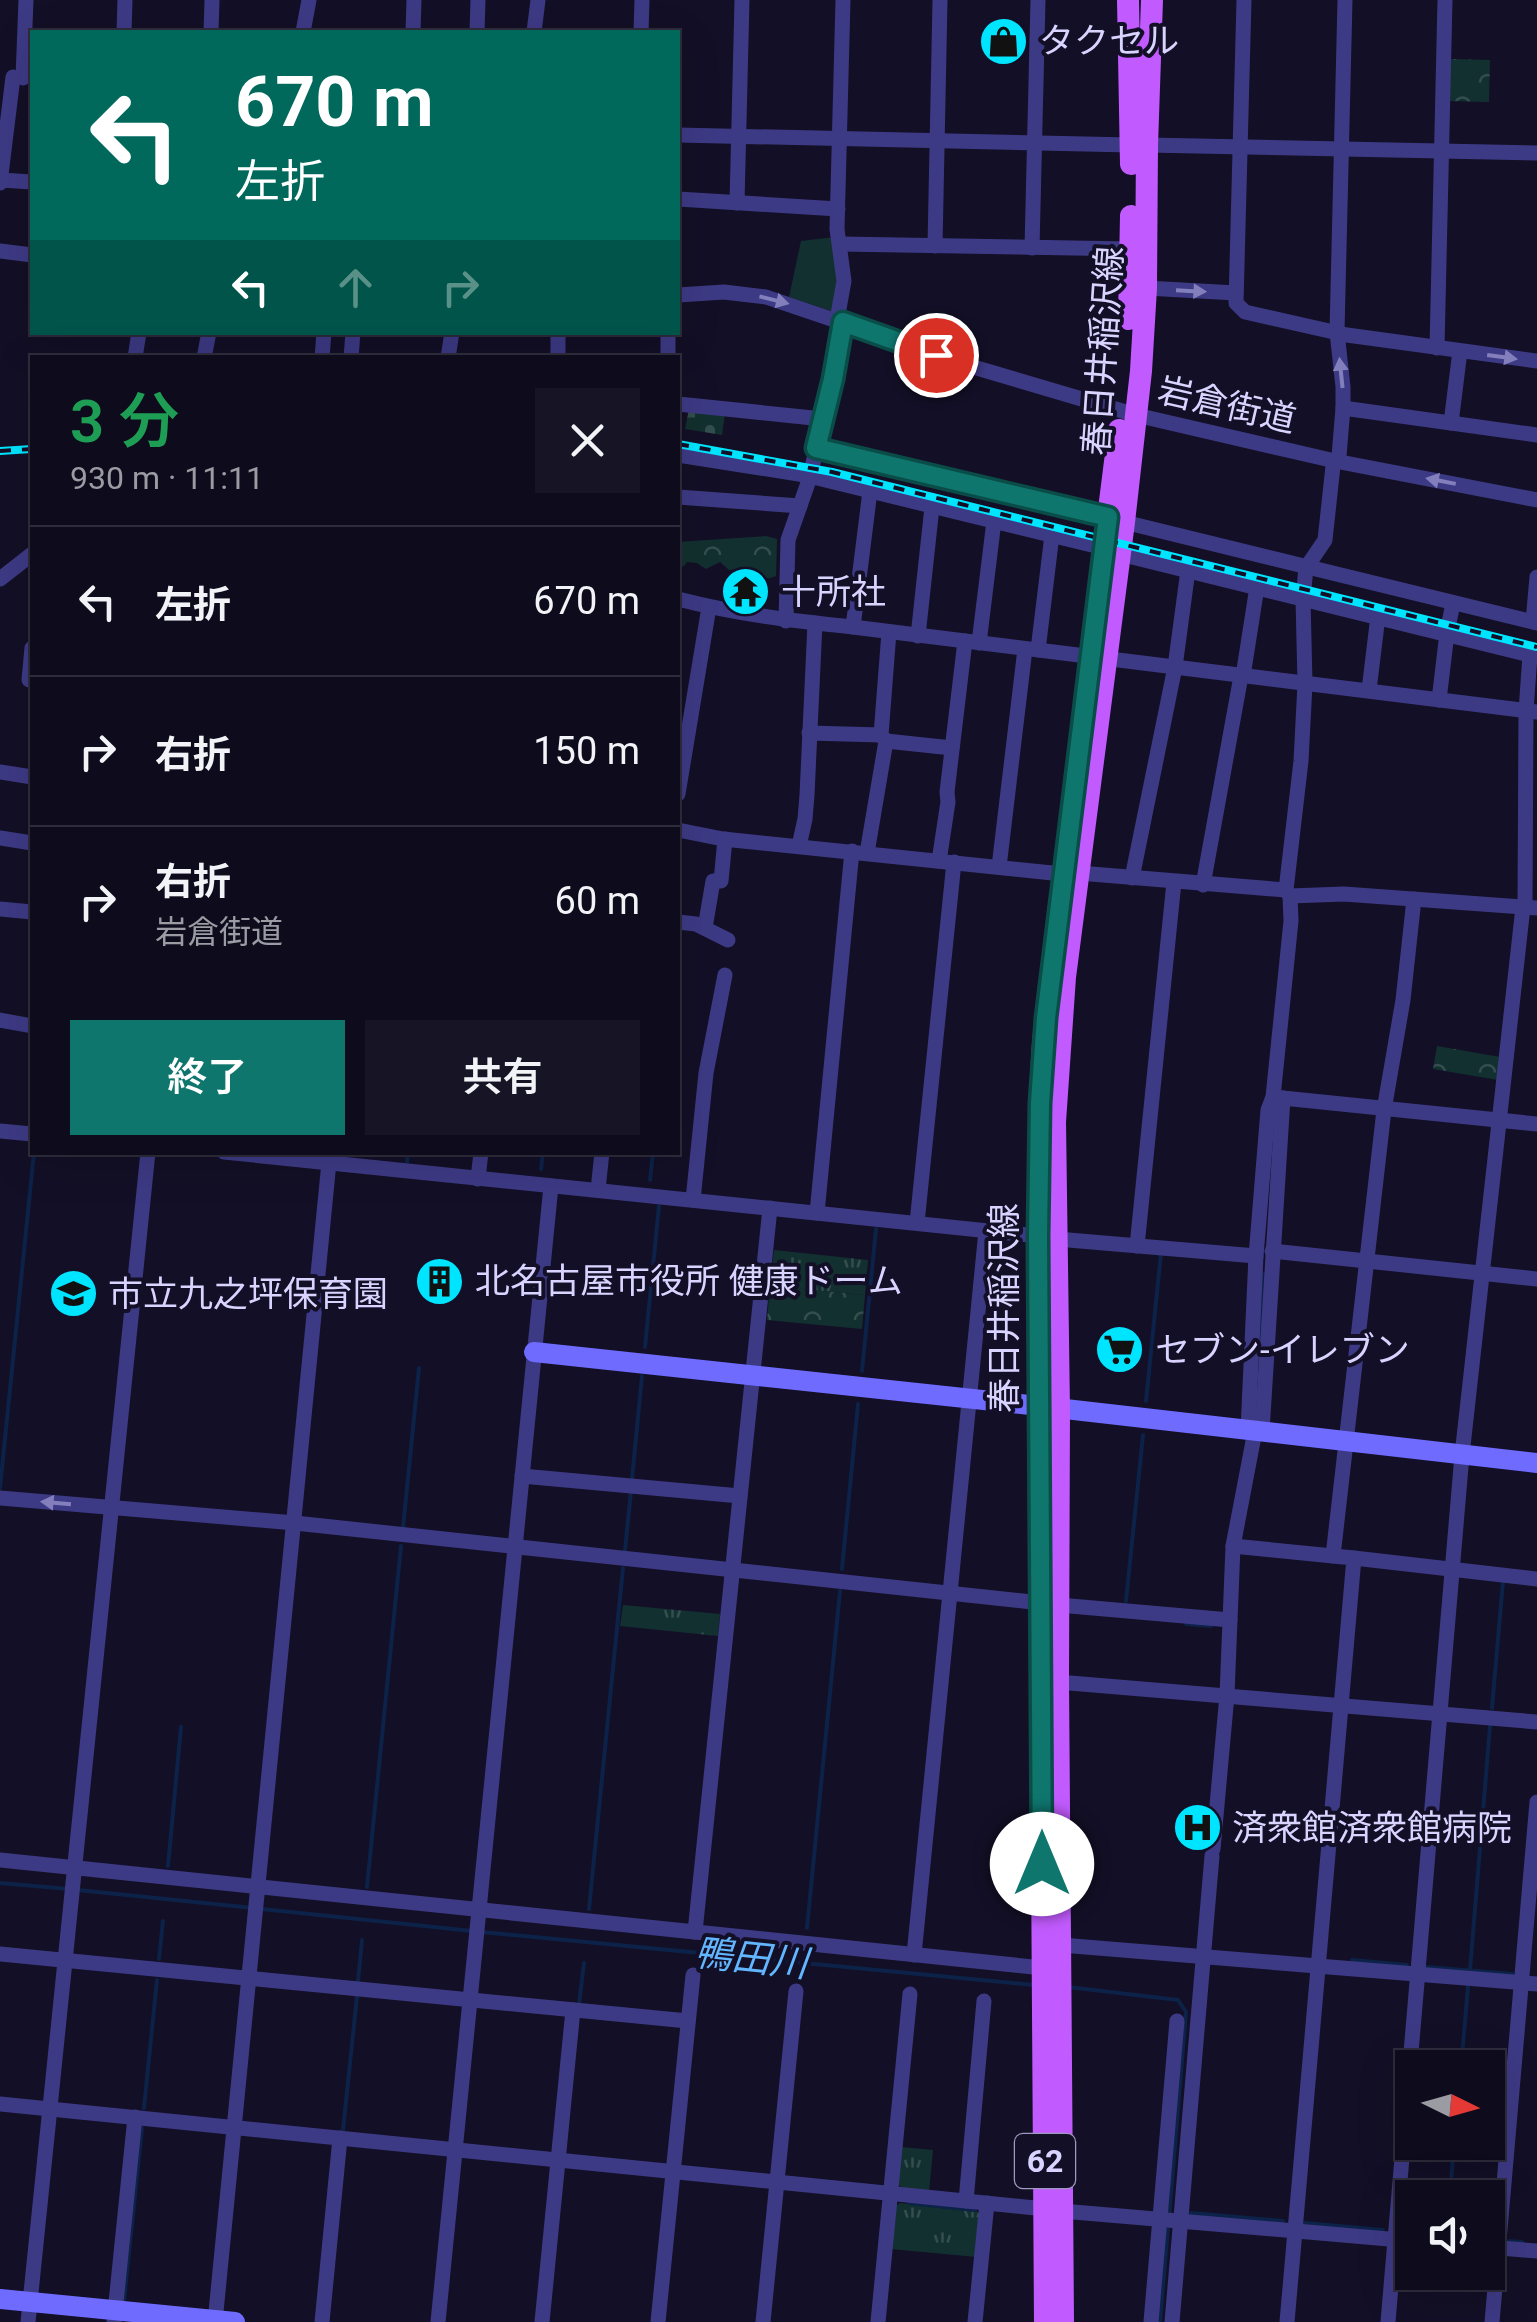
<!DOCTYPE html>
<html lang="ja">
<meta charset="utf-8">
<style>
:root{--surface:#0e0b1c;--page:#171425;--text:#f1f3f6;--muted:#9b9ba3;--line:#2e2b3b;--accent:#0f766e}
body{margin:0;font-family:Roboto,"Noto Sans JP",sans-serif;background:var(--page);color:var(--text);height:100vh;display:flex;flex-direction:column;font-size:38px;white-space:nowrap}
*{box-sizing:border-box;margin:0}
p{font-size:32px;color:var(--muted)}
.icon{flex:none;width:55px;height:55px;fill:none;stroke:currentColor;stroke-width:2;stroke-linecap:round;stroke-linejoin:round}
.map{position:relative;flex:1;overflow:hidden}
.details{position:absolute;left:30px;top:355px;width:650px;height:800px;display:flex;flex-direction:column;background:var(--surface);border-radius:0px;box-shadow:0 10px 40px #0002,0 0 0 2px var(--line)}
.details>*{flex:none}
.banner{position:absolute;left:30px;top:30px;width:650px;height:305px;border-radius:0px;box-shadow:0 10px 40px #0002,0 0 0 2px var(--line);background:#00695c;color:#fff;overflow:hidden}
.needle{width:65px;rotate:95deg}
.fabs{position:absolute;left:1395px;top:2050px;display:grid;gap:20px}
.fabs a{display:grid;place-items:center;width:110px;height:110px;border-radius:0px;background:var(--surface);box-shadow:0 10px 40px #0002,0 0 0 2px var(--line);font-size:50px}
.pin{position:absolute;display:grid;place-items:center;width:85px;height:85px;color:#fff;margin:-42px;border:5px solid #fff;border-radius:50%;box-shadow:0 2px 10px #0007}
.me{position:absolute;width:110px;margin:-55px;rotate:0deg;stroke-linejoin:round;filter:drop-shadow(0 0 8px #0008)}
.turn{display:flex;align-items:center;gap:35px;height:210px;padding:0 40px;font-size:45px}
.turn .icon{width:130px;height:130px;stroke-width:2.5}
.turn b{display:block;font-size:70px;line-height:85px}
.lanes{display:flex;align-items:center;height:95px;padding:0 40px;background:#0003;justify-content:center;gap:50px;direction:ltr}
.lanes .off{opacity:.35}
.round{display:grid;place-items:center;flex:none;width:105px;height:105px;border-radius:0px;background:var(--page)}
.overview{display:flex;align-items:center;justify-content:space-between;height:170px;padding:0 40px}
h1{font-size:60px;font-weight:600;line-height:75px;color:#1e9e55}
.button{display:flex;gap:20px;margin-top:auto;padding:20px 40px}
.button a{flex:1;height:115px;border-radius:0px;background:var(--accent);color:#fff;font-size:40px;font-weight:600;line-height:115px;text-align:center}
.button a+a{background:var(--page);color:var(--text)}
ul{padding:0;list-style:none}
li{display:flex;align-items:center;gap:30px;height:150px;padding:0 40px;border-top:2px solid var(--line)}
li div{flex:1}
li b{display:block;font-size:38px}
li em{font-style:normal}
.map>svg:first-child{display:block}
.grass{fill:url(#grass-tufts)}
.forest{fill:url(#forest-crowns)}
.cemetery{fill:url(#cemetery-stones)}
.pitch{fill:#12302f}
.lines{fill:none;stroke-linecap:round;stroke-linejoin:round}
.stream{stroke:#0c2248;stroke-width:4}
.street{stroke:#3d3a85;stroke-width:15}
.secondary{stroke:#6f6bff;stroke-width:20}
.primary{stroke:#c25bff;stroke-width:22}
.rail-casing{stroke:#00e5ff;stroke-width:8}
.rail{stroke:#130f26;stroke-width:4;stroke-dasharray:11;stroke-linecap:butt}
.oneway{fill:#837fbc}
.route-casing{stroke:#0a4d48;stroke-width:25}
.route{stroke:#0f766e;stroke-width:18}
.labels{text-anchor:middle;stroke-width:8;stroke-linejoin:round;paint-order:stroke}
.shield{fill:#130f26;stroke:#9e99be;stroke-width:2.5}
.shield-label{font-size:32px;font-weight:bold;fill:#d9d4ff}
.poi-label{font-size:35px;fill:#d9d4ff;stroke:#130f26;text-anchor:start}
.street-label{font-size:35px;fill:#d9d4ff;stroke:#130f26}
.water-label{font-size:38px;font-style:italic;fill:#62b6ff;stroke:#130f26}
</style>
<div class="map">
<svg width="1537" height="2322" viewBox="0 0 1537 2322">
<defs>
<pattern id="grass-tufts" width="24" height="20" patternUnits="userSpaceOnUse" patternTransform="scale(2.5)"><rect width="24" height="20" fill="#12302f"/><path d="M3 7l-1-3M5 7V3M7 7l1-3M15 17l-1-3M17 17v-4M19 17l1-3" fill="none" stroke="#344d4e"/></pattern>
<pattern id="forest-crowns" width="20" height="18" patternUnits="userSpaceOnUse" patternTransform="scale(2.5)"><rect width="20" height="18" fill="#12302f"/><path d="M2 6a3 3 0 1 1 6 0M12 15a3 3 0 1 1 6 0" fill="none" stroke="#344d4e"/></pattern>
<pattern id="cemetery-stones" width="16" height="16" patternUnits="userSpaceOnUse" patternTransform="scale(2.5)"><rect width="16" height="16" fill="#12302f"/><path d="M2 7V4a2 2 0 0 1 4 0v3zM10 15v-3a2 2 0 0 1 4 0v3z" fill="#344d4e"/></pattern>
</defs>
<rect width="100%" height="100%" fill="#130f26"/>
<g class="grass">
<path d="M 774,1250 L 868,1260 L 865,1295 L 770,1286 Z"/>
<path d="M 623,1605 L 720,1614 L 718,1636 L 620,1626 Z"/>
<path d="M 901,2147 L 933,2150 L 929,2192 L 902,2189 L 898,2183 Z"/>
<path d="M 900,2203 L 977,2211 L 980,2215 L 977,2257 L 891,2249 L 895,2207 Z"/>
</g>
<g class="forest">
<path d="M 1450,59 L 1490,60 L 1489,102 L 1449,101 Z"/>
<path d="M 766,536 L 777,539 L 776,576 C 761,582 756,575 744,568 L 729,570 L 720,562 L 706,569 L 697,563 L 687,562 L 684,566 L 678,567 L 678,542 Z"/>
<path d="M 1437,1046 L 1500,1057 L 1498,1080 L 1433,1069 Z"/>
<path d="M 770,1286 L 865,1295 L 862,1329 L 767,1320 Z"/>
</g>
<path class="cemetery" d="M 689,409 L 725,413 L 722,435 L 685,429 Z"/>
<path class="pitch" d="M 835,237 L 840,281 L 835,309 L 831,311 L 789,297 L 801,241 Z"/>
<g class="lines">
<g class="stream">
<path d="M 407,1162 L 408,1152"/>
<path d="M 541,1169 L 543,1152"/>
<path d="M 650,1180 L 653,1152"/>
<path d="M 1259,1344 L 1264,1274"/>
<path d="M 645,1347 L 659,1206"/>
<path d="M 862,1371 L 876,1229"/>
<path d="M 1146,1401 L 1161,1253"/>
<path d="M 632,1479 L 642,1376"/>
<path d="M 0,1488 L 34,1152"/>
<path d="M 403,1528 L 419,1368"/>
<path d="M 625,1550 L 631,1491"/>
<path d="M 842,1569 L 858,1404"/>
<path d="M 1126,1601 L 1143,1435"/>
<path d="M 1186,1624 L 1211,1626"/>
<path d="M 1492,1708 L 1503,1581"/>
<path d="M 168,1866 L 181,1727"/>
<path d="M 0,1883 L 69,1889"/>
<path d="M 367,1887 L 401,1546"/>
<path d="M 78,1890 L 253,1908"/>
<path d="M 262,1909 L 472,1931"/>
<path d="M 589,1909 L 623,1568"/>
<path d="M 807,1928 L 840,1591"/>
<path d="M 481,1932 L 1034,1985"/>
<path d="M 159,1959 L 163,1921"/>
<path d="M 1352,1960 L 1407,1965"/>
<path d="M 1427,1967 L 1512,1974"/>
<path d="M 1470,1970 L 1490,1726"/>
<path d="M 358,1981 L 362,1940"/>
<path d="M 1068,1987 L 1178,2000 L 1186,2012 L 1169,2218"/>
<path d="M 579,2004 L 584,1963"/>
<path d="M 1461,2068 L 1468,1987"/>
<path d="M 144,2108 L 157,1980"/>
<path d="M 343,2130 L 357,1996"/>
<path d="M 1450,2198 L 1454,2142"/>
<path d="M 909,2203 L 974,2210"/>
<path d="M 1191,2213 L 1283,2221"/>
<path d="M 1305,2223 L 1383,2230"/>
<path d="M 1404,2232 L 1412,2233"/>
<path d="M 1509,2241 L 1522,2242"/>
<path d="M 124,2301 L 142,2128"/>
<path d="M 1160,2322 L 1168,2227"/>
</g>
<g class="street">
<path d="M 1244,0 L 1236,303 L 1245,312 L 1347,335 L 1537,361"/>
<path d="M 124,32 L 125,0"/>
<path d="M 211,32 L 212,0"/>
<path d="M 303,32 L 309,0"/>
<path d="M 413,32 L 414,0"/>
<path d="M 477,32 L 478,0"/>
<path d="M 534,32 L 538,0"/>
<path d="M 641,32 L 642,0"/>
<path d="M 23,78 L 26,0"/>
<path d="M 678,135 L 1131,145"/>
<path d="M 1147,145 L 1537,153"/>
<path d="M 1,180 L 32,182"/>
<path d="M 0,183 L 13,77"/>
<path d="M 678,199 L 838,209"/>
<path d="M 737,203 L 742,0"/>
<path d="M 841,244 L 1130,249"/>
<path d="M 935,246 L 940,0"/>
<path d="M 1032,248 L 1038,0"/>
<path d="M 0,251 L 32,255"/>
<path d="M 1146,288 L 1236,293"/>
<path d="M 678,295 L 724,292 L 766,297 L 970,366 L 1136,415 L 1335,461 L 1537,500"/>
<path d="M 837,320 L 844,281 L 837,229 L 843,0"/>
<path d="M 668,332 L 668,358"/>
<path d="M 1437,348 L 1445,0"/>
<path d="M 135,358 L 139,332"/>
<path d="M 204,358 L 209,332"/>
<path d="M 322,358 L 324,332"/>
<path d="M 351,358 L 353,332"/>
<path d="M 448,358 L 452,332"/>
<path d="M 558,358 L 558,332"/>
<path d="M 678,404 L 823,419"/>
<path d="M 1343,408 L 1537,435"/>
<path d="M 1451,423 L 1460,351"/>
<path d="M 816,448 L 1108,517"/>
<path d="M 678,455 L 805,475 L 1104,548"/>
<path d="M 678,497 L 800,506"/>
<path d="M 1124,522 L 1537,623"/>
<path d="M 1120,554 L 1530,655 L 1526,711 L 1525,907"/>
<path d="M 0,579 L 32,554"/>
<path d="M 678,599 C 736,614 793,621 853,627 L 1537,712"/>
<path d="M 786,621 L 788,540 L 809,480 L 833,379 L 843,322"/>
<path d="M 1533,622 L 1537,577"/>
<path d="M 853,627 L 870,491"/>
<path d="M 918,636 L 932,507"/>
<path d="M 979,643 L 994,521"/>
<path d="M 1038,650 L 1052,535"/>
<path d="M 1243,676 L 1257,587"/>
<path d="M 29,680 L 32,648"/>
<path d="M 1369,690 L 1378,616"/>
<path d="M 1439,700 L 1447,633 L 1453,603"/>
<path d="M 809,733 L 881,735"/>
<path d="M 886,741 L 952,748"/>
<path d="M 0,772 L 32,777"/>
<path d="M 678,794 L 709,607"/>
<path d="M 678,830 L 723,839 L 1062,874"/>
<path d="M 0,838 L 32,843"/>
<path d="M 799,846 L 805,819 L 807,795 L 815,623"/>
<path d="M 867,853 L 886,741 L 881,735 L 889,632"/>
<path d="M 939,861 L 948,802 L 947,792 L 965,641"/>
<path d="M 999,867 L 1025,649"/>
<path d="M 1079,873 L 1286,890"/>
<path d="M 1132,878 L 1175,667 L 1188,570"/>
<path d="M 1203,885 L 1241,676"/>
<path d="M 1290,896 L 1344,894 L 1537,908"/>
<path d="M 0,909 L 32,912"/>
<path d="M 678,922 L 696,924 L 728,940"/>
<path d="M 702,927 L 706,922 L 713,881 L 721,881 L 725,839"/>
<path d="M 0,1020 L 32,1026"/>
<path d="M 1273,1097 L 1537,1124"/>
<path d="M 0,1131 L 32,1134"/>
<path d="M 224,1152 L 1038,1236"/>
<path d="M 478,1179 L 481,1152"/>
<path d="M 598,1190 L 602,1152"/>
<path d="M 693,1200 L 706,1073 L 725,975"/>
<path d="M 817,1213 L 852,851"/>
<path d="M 917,1223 L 954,862"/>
<path d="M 1057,1239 L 1256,1256"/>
<path d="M 1137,1246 L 1174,882"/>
<path d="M 1272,1251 L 1537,1279"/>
<path d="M 1248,1430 L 1256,1256 L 1268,1110 L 1273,1097 L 1291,921 L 1290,896 L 1286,890 L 1301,761 L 1305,684 L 1303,598 L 1306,568 L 1325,540 L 1333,466 L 1339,456 L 1343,408 L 1343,387 L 1337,332 L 1345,0"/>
<path d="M 1262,1431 L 1283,1098"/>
<path d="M 522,1476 L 740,1496"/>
<path d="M 0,1498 L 295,1523 L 1041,1603"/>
<path d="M 1233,1546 L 1333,1556"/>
<path d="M 1354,1558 L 1537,1579"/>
<path d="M 1059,1605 L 1230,1620"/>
<path d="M 1058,1682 L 1537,1722"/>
<path d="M 1213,1849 L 1227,1695 L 1233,1546 L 1255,1431"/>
<path d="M 0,1860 L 1043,1968"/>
<path d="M 695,1932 L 770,1208"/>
<path d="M 1061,1945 L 1537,1984"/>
<path d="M 0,1954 L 688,2021"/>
<path d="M 914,1955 L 986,1231"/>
<path d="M 0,2104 L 1045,2209"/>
<path d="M 966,2201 L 984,2001"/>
<path d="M 1062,2211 L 1412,2241"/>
<path d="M 1488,2247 L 1537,2251"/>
<path d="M 28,2322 L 148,1152"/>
<path d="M 114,2322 L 135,2117"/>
<path d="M 215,2322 L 330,1152"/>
<path d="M 322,2322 L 340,2138"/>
<path d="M 438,2322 L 551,1186"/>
<path d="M 542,2322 L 573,2010"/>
<path d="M 658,2322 L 693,1975"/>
<path d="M 763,2322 L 796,1991"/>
<path d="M 878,2322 L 910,1994"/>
<path d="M 975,2322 L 987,2203"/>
<path d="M 1151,2322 L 1177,2021"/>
<path d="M 1172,2322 L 1212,1856"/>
<path d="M 1287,2322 L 1354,1558 L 1333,1556 L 1384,1110 L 1403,1000 L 1414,899"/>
<path d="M 1388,2322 L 1462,1455 L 1523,907"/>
<path d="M 1492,2322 L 1537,1802"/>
</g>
<g class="secondary">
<path d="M 534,1352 L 1039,1406 L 1537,1463"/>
<path d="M 0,2299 L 235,2322"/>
</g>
<g class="primary">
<path d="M 1128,0 L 1131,164"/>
<path d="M 1129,319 L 1131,216"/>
<path d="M 1058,914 L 1119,430"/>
<path d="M 1040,1094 L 1043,1043 L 1049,986"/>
<path d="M 1039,1126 L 1038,1236 L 1045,2322"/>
<path d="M 1063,2322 L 1058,1682 L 1059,1410 L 1055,1122 L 1065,977 L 1124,522 L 1141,371 L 1146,288 L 1147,145 L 1152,0"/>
</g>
<defs>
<g id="rail">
<path d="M 678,444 L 832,472 L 1537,647"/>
<path d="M 0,451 L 32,449"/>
</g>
</defs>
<use href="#rail" class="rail-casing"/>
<use href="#rail" class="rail"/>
</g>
<defs><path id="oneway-solid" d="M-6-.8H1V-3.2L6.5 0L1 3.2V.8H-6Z" transform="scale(2.5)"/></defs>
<g class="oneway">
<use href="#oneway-solid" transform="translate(1191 291) rotate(3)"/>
<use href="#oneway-solid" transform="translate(774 300) rotate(14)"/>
<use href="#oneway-solid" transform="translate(1502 357) rotate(8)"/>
<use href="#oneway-solid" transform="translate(1341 373) rotate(-96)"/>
<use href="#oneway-solid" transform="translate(1441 481) rotate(-169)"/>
<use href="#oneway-solid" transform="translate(56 1503) rotate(-175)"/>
</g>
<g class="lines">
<defs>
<path id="route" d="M 936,355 L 843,322 L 833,379 L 816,448 L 1108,517 L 1046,1018 L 1040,1103 L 1038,1236 L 1042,1864"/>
</defs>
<use href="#route" class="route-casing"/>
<use href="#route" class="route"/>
</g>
<defs>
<symbol id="shop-disc" viewBox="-11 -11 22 22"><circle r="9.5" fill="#00e5ff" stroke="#130f26"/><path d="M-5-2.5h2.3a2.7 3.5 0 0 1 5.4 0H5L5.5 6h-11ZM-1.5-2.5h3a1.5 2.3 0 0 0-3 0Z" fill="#111"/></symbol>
<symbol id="temple-disc" viewBox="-11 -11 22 22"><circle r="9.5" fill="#00e5ff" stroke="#130f26"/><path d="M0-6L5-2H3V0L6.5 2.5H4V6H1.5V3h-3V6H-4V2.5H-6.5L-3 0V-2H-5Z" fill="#111"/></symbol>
<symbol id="building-disc" viewBox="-11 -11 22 22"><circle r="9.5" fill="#00e5ff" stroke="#130f26"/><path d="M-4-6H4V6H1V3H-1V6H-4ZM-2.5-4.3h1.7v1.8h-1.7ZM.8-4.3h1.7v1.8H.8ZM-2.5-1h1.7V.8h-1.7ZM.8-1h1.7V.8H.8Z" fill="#111"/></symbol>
<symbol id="school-disc" viewBox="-11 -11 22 22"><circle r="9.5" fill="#00e5ff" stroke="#130f26"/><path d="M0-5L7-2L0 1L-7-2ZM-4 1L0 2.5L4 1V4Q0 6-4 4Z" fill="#111"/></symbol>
<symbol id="supermarket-disc" viewBox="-11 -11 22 22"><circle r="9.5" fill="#00e5ff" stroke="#130f26"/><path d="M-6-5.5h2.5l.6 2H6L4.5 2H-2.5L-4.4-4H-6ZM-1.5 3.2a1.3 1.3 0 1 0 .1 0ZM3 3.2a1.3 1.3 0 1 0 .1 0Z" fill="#111"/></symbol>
<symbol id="hospital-disc" viewBox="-11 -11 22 22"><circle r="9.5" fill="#00e5ff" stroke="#130f26"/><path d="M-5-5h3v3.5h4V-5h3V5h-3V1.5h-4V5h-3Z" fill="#111"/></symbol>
</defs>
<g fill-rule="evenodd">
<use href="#shop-disc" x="976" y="14" width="55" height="55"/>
<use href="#temple-disc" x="718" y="564" width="55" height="55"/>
<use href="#building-disc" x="412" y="1254" width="55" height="55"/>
<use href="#school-disc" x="46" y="1266" width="55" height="55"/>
<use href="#supermarket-disc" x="1092" y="1322" width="55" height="55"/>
<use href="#hospital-disc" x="1170" y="1800" width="55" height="55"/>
</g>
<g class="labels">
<rect class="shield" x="1015" y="2134" width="60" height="54" rx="8"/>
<g class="shield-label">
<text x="1045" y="2172">62</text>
</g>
<g class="poi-label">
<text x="1039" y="53">タクセル</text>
<text x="781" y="604">十所社</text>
<text x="475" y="1293">北名古屋市役所 健康ドーム</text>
<text x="108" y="1306">市立九之坪保育園</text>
<text x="1155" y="1362">セブン-イレブン</text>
<text x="1232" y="1840">済衆館済衆館病院</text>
</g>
<g class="street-label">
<text transform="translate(1103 351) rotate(-86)" y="12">春日井稲沢線</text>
<text transform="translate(1227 405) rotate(13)" y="12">岩倉街道</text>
<text transform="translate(1004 1308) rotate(-90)" y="12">春日井稲沢線</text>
</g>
<g class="water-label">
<text transform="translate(751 1958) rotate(6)" y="13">鴨田川</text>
</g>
</g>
</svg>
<div class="fabs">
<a><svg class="needle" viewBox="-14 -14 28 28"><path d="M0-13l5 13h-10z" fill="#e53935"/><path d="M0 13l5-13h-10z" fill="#9b9ba3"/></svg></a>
<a><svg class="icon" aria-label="sound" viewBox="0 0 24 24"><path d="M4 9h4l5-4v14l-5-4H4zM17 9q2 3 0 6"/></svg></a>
</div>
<div class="pin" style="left:936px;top:355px;background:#d93025"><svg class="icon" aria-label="arrive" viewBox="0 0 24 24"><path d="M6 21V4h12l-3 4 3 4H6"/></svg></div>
<svg class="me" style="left:1042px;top:1864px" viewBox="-20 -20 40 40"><circle r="19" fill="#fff"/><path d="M0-13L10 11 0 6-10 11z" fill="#0f766e"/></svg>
<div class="banner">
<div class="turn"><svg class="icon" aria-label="left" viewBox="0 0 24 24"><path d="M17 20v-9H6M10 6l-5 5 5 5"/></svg><div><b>670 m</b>左折</div></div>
<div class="lanes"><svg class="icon" aria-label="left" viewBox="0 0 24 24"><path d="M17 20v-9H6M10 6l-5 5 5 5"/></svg><svg class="icon off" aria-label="ahead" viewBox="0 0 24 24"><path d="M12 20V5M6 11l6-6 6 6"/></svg><svg class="icon off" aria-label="right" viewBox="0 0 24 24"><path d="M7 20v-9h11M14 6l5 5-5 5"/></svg></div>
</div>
<section class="details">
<div class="overview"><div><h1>3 分</h1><p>930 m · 11:11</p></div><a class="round"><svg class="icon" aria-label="close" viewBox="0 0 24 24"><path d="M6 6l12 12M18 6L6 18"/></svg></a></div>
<ul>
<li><svg class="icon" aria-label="left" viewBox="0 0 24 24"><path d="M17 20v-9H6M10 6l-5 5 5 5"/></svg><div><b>左折</b></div><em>670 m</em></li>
<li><svg class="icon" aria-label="right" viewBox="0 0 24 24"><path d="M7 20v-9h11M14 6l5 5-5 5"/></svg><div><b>右折</b></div><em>150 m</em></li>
<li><svg class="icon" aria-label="right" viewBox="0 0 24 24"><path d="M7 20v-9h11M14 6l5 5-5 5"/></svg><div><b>右折</b><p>岩倉街道</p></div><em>60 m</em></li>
</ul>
<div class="button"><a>終了</a><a>共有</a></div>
</section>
</div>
